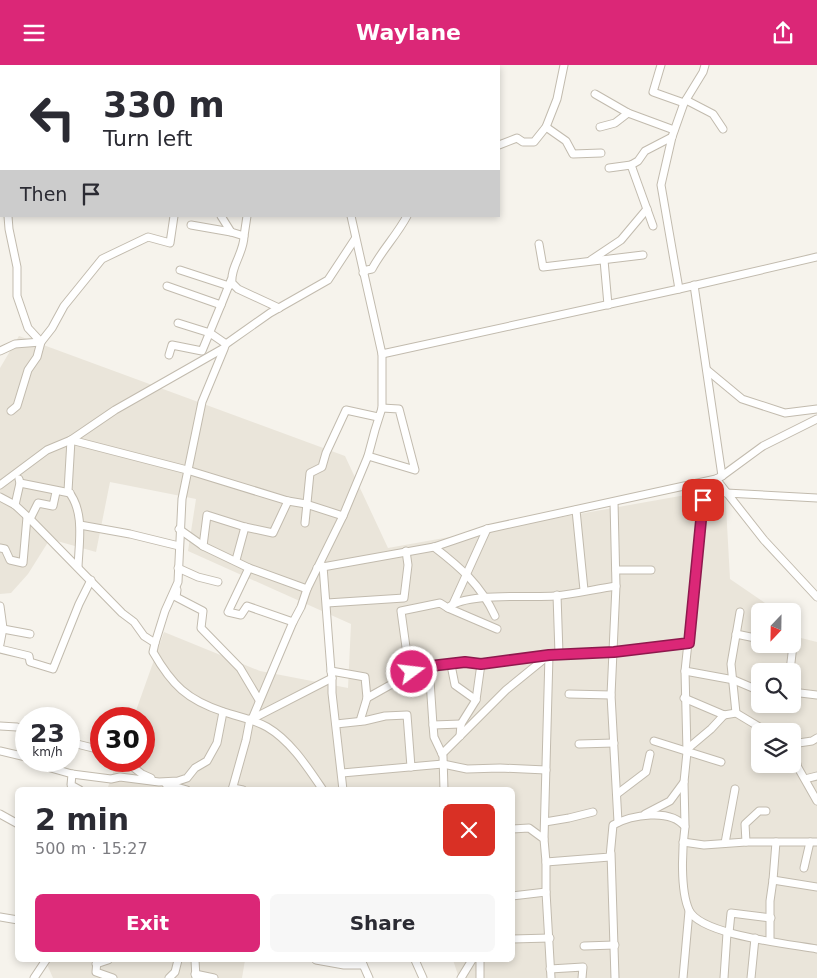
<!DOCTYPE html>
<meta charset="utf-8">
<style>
:root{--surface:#fff;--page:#f7f7f7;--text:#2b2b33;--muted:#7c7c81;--accent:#db2777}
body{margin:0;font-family:"DejaVu Sans",sans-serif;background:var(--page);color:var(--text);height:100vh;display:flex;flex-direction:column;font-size:19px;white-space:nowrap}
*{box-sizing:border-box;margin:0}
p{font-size:16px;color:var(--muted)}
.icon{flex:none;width:28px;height:28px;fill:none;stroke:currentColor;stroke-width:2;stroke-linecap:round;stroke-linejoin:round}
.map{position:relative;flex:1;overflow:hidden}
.sheet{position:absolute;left:15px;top:722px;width:500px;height:175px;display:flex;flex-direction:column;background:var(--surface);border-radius:8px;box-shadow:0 2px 8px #0003}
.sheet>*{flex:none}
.guide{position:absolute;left:0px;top:0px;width:500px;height:152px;box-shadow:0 2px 8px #0003;background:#fff;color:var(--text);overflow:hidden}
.needle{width:32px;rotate:202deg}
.buttons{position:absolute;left:751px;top:538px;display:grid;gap:10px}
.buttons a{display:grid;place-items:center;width:50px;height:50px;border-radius:8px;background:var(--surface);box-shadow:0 2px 8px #0003;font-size:25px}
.speed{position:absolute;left:15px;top:642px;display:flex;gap:10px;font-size:25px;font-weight:700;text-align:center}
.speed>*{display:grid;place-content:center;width:65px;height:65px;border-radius:50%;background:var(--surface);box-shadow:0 2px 8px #0003;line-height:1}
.speed small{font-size:12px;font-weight:400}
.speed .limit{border:8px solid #d22;background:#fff;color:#111}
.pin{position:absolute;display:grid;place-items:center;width:42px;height:42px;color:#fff;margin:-21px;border-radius:10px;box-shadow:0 2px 8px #0006}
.me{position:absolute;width:55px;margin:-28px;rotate:75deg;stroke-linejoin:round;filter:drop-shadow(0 0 4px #0008)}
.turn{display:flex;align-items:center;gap:18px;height:105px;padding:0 20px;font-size:22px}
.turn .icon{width:65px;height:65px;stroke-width:2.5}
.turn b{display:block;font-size:35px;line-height:42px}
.then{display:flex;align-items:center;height:48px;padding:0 20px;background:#0003;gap:10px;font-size:19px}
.round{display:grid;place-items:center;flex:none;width:52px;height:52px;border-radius:8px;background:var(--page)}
.summary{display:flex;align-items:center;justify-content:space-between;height:85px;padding:0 20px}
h1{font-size:30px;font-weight:700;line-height:38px}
.action{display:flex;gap:10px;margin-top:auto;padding:10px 20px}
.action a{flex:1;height:58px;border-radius:8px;background:var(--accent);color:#fff;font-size:20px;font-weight:700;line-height:58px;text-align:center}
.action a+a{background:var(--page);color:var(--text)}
header{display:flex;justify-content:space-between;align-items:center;height:65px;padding:0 20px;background:var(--accent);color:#fff;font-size:22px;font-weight:700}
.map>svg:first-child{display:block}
.residential{fill:#eae5da;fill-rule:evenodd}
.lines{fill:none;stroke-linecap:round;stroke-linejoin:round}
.minor-casing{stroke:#c2bbae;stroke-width:9}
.minor{stroke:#fff;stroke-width:7}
.route-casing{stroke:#8e194d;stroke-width:12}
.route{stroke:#db2777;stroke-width:9}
</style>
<header><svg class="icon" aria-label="menu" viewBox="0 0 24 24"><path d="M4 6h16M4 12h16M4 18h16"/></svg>Waylane<svg class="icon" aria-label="share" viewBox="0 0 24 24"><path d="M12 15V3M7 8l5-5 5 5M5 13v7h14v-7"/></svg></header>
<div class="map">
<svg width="817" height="913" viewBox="0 0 817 913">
<rect width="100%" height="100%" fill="#f6f3ec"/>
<g class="residential">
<path d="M 19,271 L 345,391 L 388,483 L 725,423 L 730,514 L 768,540 L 767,546 L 760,546 L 760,579 L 792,579 L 793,571 L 817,577 L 817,913 L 459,913 L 453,895 L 512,895 L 512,725 L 107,725 L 117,696 L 144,696 L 144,654 L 133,654 L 164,567 L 260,606 L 348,623 L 351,559 L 188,486 L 196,434 L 110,417 L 96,487 L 50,474 L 28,509 L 11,528 L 0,529 L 0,303 ZM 760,606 L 792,606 L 792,639 L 760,639 ZM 760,666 L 792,666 L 792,699 L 760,699 Z"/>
<path d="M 47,895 L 245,895 L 242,913 L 53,913 L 46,897 Z"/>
</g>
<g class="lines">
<defs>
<g id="minor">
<path d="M 41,0 L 44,1"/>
<path d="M 661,0 L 653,27 L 684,38"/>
<path d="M 8,1 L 8,0"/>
<path d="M 215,1 L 216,0"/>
<path d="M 0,21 L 1,15"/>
<path d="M 595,29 L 628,48 L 674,65"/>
<path d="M 686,35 L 713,49 L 723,64"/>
<path d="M 546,62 L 566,76 L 573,89 L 601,88"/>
<path d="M 600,62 L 615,58 L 628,48"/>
<path d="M 499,80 L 517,73 L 523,77 L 534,77 L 546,62 L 557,34 L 564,0"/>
<path d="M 631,100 L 638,96 L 645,86 L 672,72"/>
<path d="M 0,101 L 1,104"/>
<path d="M 609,103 L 631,100 L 653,161"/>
<path d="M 8,151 L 9,164 L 17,202 L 17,231 L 28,263 L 41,277 L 37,292 L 28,305 L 17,341 L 11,346"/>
<path d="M 221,151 L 231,167 L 244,171 C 244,188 230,202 232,218 L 238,224 L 279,243"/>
<path d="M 351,151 L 382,289 L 679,224 L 817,192"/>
<path d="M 191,160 L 231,167"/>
<path d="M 244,171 L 247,151"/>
<path d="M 539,179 L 543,202 L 643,190"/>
<path d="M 591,195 L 621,175 L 647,144"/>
<path d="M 604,195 L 608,240"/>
<path d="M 180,205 L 229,221"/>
<path d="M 363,208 L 367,205 L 372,204 C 382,185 397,170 407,151"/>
<path d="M 694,220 L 722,411"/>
<path d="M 167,221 L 221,240 L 231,215"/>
<path d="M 679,224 L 661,120 L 672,72 L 684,38 L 703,7 L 705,0"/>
<path d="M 178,258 L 210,268 L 226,279"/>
<path d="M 0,286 L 15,279 L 41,277 L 52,263 L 64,241 L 102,194 L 148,172 L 170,178 L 174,151"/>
<path d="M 169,290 L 172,280 L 202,286 L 221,240"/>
<path d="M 707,305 L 742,334 L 785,348 L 817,344"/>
<path d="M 71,375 L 187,405 L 288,436 L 306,439 L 343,451"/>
<path d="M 71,375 L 68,426 C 85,446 79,477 78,502"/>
<path d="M 368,391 L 415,405 L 399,344 L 382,343"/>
<path d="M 716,414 L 764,475 L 817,532"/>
<path d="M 20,418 L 70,428"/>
<path d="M 0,420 L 47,385 L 71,375 L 115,345 L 224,283 L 226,279 L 270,248 L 328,215 L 355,174"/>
<path d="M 726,428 L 817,433"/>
<path d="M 0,432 L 15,440 L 30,454 L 122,548 L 134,557 L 144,571 L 155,578 L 153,587 C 172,620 187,635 224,647 C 239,652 253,654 267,662 C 291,676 308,703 323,725"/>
<path d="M 614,437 L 616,521 L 611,630 L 618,757"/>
<path d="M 15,440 L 20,418 L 19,414"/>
<path d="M 576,445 L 584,525"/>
<path d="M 30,454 L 38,438 L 53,441 L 56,427"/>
<path d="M 305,458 L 310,408 L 322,402 L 326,388 L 346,345 L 378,352"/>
<path d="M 80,460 L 130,469 L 179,481"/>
<path d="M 179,464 L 203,481 L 249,503 L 307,524"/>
<path d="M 203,481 L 207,450 L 245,462 L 273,468 L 288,436"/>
<path d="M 434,482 C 460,502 481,520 495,551"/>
<path d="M 0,483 L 5,484 L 10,495 L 23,498 L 27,452"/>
<path d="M 236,495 L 245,462"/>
<path d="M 323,501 L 331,606 L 332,613 L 332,628 L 343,725"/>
<path d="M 178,503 L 198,512 L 218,517"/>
<path d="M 249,503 L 228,547 L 241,550 L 247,541 L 293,557"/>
<path d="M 317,503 L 434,482 L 487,464 L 716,414 L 722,411 L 763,381 L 817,354"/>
<path d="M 616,505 L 651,505"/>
<path d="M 616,521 C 596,524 575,529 555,531 C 530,533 465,527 448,543 L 440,538 L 401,546 L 409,604 L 465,597 L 481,599 L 559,589 L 614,587 L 689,578"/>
<path d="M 177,525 L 176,532 L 203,546 L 201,563 L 240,603 L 259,635"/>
<path d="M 557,530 L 559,589"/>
<path d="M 327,538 L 404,533 L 408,500 L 406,486"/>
<path d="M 453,539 L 487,464"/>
<path d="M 0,541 L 3,563 L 0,579"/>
<path d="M 448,543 L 497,564"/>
<path d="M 3,564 L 30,569"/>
<path d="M 736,569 L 760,574"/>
<path d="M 155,578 L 165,546 L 178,517 L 182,434 L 202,337 L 224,284"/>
<path d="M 787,579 L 793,580 L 790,606"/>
<path d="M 0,584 L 29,591 L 30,597 L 53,604 L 79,539 L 91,515"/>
<path d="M 451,600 L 455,620 L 476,635"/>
<path d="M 429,601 L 433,660 L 434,672 L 443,691 L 444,725"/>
<path d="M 331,606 L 365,612 L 367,633 L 360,656"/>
<path d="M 685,606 L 734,615 L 760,626"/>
<path d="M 792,627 L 817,630"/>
<path d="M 569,629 L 611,630"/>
<path d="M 367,633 L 417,605"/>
<path d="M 684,633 L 724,650 L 736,648 L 766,666"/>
<path d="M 736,648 L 731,599 L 740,547"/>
<path d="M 252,654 L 293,557 L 301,542 L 307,524 L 343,451 L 368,391 L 375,365 L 382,343 L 382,289"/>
<path d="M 252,654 L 332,613"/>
<path d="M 336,659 L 364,656 L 385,651 L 407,650 L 411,702"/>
<path d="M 433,660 L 461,659"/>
<path d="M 0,661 L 17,662 L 26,666"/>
<path d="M 460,671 L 461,659 L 476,635 L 481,599"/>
<path d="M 654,676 L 721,697"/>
<path d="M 69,677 L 101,685"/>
<path d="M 579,679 L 614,678"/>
<path d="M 792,679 L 812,676 L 817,673"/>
<path d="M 686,685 L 711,664 L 724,650"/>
<path d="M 0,686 L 26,692"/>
<path d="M 442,689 L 506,625 L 549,590"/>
<path d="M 792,692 L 817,736"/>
<path d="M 33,696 L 33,698 L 72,709 L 111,714 L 120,712 L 159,717 L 178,716 L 187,713 L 195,703 L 207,696 L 217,678 L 223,647"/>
<path d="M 125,696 L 142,709 L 151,713"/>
<path d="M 777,701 L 797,699"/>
<path d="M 342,708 L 443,699 L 467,704 L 500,703 L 546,705"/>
<path d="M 72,709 L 71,720 L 80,725"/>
<path d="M 805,714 L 817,711"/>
<path d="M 166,719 L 187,725"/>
<path d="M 233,723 L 243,725"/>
<path d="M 232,725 L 246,675 L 250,654"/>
<path d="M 617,729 L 646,707 L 650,689"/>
<path d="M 0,749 L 18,759"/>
<path d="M 645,749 L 670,736 L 684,717"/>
<path d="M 545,757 L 569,753 L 593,747"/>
<path d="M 685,761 L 684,717 L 687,687 L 685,606 L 705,417"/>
<path d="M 512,764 L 529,763 L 544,774 L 546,797 L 610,792 L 613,760 C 631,750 671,743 685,762 C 682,783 680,825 689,845 C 700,870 790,879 817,884"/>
<path d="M 544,774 L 549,590"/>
<path d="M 683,777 L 704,780 L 746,777 L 817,777"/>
<path d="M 746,777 L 745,759 L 759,746 L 766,746"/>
<path d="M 725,778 L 735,724"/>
<path d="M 611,788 L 615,913"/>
<path d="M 546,797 L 546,827 L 551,913"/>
<path d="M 804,803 L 810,777"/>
<path d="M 773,815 L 817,822"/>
<path d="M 512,831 L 546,827"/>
<path d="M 0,852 L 18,855"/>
<path d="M 729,868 L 731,848 L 771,853"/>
<path d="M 512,874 L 550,873"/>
<path d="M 770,875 L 770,836 L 773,815 L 776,777"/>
<path d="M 584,881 L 615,880"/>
<path d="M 97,895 L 96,907 L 113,913"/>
<path d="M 195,895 L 196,913"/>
<path d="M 316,895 L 344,900 L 363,900"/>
<path d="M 361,895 L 369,913"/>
<path d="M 415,895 L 423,913"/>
<path d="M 96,899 L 108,895"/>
<path d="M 550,904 L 583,902 L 582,913"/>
<path d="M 195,909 L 214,913"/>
<path d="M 34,913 L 46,895"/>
<path d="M 169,913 L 175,907 L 178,895"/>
<path d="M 461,913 L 472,895"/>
<path d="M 480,913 L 480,895"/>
<path d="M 683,913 L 689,846"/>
<path d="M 724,913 L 727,868"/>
<path d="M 751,913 L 755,873"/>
</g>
</defs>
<use href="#minor" class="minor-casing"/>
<use href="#minor" class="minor"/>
</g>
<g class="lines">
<defs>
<path id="route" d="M 412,607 L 422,602 L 465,597 L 481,599 L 549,590 L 614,587 L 689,578 L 703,435"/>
</defs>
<use href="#route" class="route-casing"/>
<use href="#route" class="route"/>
</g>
</svg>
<div class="buttons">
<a><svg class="needle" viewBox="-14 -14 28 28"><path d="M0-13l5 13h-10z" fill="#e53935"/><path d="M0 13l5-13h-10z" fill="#7c7c81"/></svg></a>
<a><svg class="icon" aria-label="search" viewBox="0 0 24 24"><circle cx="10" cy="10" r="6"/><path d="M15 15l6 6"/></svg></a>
<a><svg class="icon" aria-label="layers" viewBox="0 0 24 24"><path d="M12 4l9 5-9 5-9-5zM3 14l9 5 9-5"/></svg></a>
</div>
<div class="speed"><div>23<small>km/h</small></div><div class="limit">30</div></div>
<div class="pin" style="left:703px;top:435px;background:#d93025"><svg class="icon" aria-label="arrive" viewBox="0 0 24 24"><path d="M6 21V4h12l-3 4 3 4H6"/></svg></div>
<svg class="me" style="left:412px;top:607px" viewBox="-20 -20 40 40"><circle r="17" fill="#db2777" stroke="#fff" stroke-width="3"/><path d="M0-11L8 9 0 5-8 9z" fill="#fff"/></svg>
<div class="guide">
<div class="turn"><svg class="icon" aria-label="left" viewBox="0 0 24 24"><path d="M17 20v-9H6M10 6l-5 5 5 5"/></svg><div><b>330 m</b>Turn left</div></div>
<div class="then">Then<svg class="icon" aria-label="arrive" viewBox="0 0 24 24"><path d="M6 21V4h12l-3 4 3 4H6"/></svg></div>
</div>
<section class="sheet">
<div class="summary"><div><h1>2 min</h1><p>500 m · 15:27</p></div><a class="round" style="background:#d93025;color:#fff"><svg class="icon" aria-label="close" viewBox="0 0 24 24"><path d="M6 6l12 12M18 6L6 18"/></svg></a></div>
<div class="action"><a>Exit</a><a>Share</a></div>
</section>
</div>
